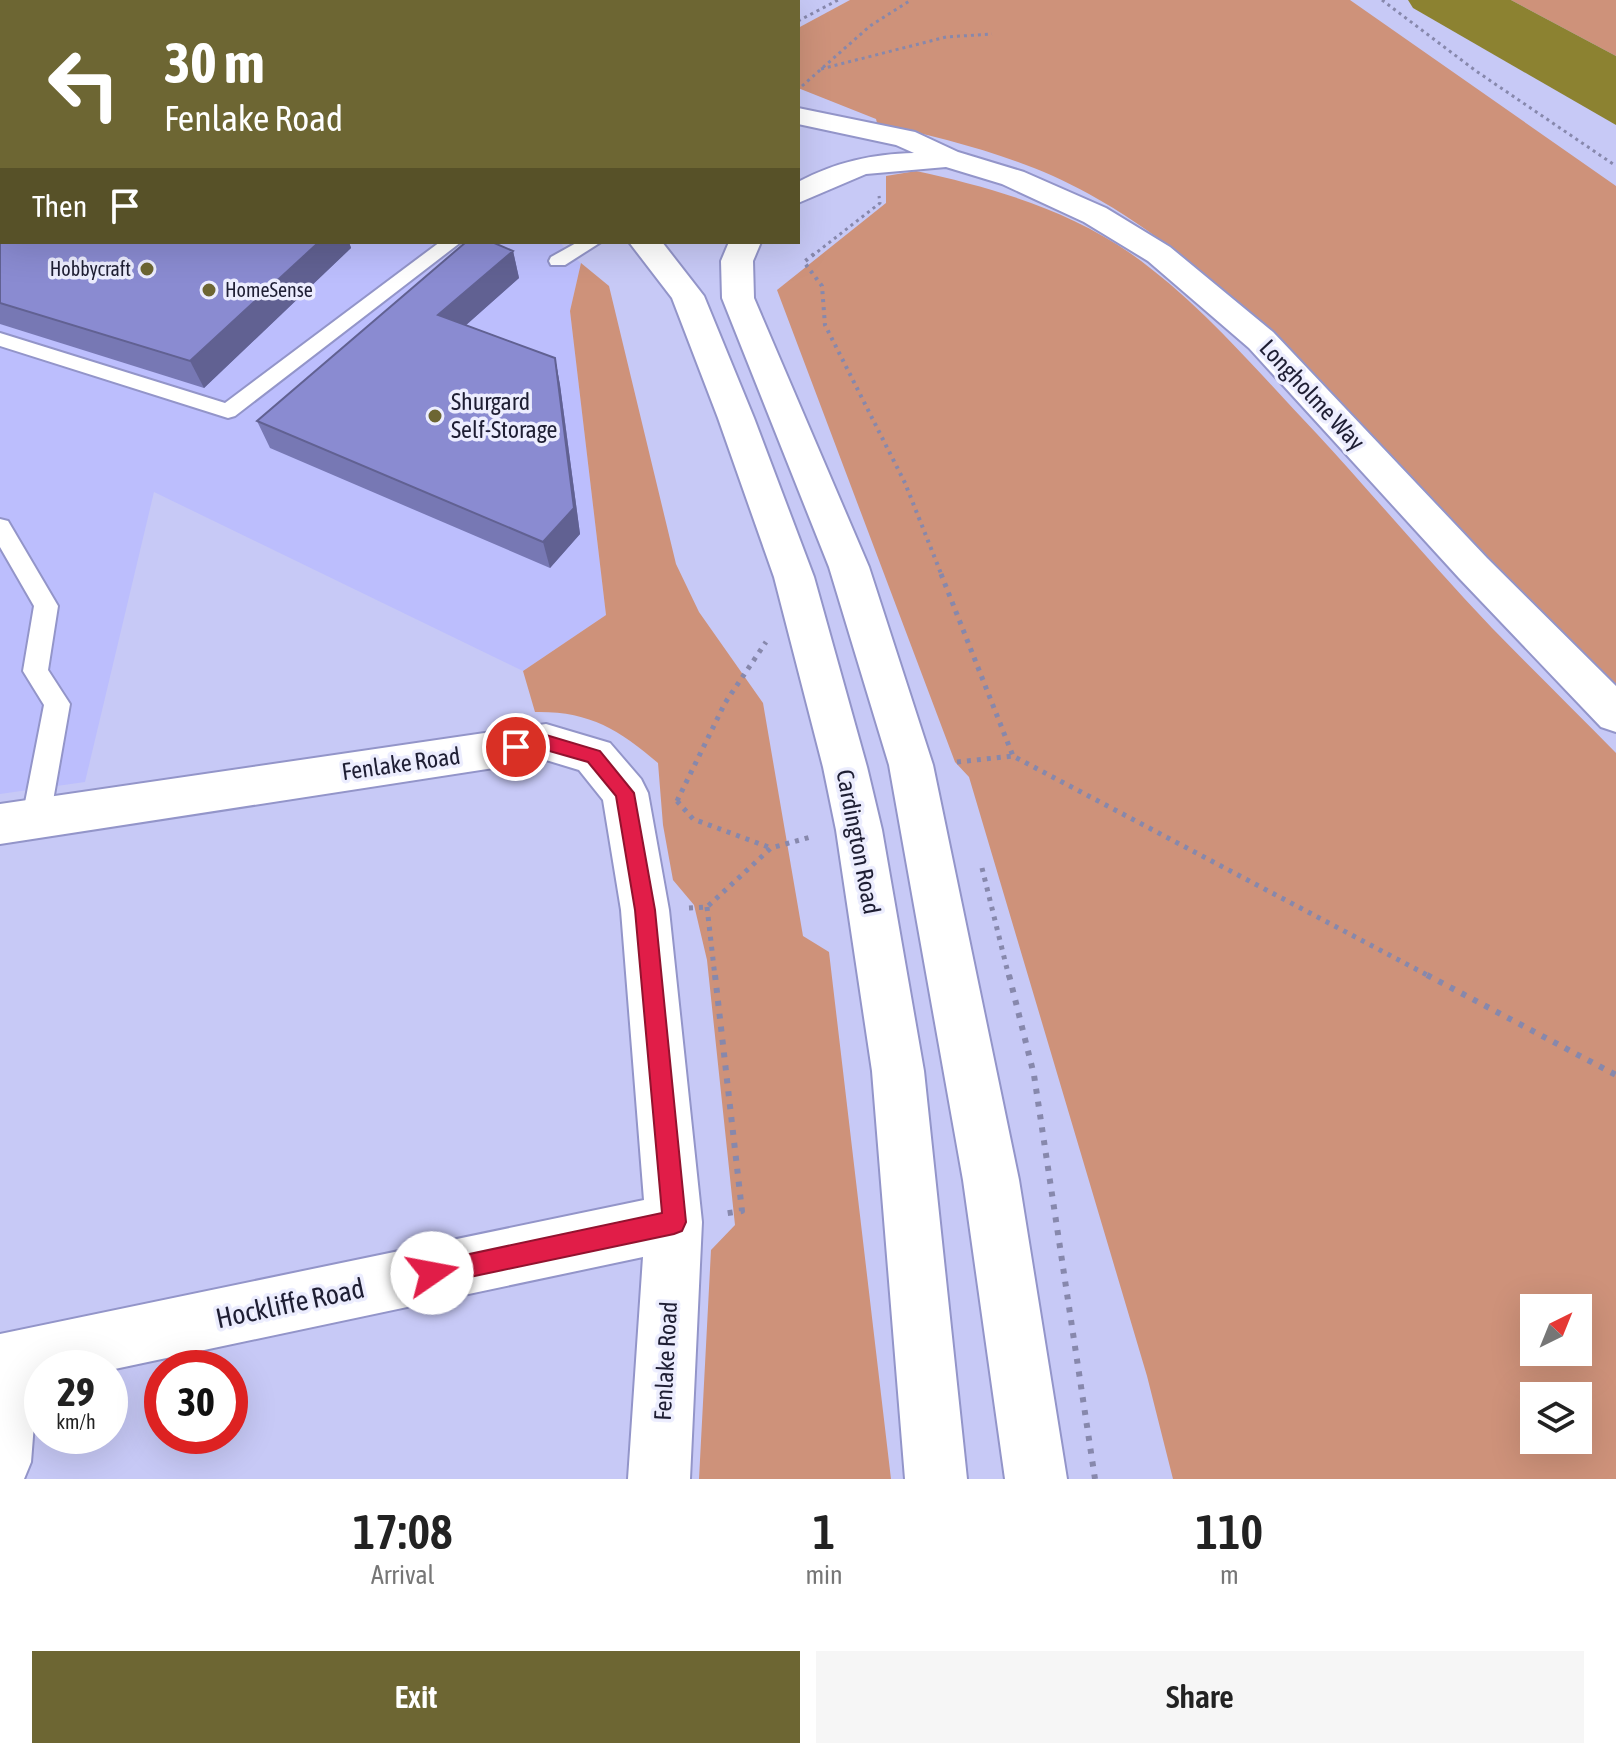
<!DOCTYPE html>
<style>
:root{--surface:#fff;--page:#f6f6f6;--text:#222;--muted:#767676;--accent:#6d6633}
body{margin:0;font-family:"Asap Condensed",sans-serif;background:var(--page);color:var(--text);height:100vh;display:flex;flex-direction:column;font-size:30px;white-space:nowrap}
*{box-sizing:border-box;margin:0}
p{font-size:26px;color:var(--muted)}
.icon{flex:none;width:44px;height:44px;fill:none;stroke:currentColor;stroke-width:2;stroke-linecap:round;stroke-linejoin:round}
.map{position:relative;height:1479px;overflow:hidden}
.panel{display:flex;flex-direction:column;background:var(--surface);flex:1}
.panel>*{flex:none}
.top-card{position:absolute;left:0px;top:0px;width:800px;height:244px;box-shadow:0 8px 32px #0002;background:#6d6633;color:#fff;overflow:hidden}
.needle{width:52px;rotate:43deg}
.buttons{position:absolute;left:1520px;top:1294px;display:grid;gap:16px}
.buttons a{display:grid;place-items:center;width:72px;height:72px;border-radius:0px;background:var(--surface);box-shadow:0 8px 32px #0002;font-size:40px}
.speed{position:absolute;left:24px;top:1350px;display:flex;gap:16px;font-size:40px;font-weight:700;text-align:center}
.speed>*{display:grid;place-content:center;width:104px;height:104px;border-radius:50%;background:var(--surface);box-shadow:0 8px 32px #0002;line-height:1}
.speed small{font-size:20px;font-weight:400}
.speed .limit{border:12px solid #d22;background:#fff;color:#111}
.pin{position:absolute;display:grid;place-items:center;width:68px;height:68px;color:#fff;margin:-34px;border:4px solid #fff;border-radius:50%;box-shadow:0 2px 8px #0007}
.me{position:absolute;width:88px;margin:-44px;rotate:78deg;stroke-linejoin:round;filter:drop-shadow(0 0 6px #0008)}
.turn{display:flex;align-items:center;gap:28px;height:168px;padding:0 32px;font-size:36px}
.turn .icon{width:104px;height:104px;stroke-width:2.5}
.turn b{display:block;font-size:56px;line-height:68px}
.then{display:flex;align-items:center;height:76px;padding:0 32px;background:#0003;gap:16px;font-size:30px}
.eta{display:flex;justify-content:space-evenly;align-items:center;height:136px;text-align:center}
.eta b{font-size:48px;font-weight:600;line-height:56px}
.cta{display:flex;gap:16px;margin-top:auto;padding:16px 32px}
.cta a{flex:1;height:92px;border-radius:0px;background:var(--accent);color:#fff;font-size:32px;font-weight:600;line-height:92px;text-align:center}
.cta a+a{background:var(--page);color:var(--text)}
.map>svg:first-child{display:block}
.built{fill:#bcbefd}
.green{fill:#ce927a;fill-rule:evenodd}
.water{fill:#8c8231}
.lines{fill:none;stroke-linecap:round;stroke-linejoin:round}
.service-casing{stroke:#9395c9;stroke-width:4}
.minor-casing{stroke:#9395c9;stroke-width:4}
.primary-casing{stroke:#9395c9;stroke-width:4}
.path-far3{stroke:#8788ac;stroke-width:3;stroke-dasharray:3 4;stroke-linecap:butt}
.path-far2{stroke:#8788ac;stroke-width:4;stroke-dasharray:3 5;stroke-linecap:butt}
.path-far1{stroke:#8788ac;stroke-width:5;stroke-dasharray:4 6;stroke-linecap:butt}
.path{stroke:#8788ac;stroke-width:6;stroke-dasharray:5 8;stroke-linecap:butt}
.service{fill:#fff;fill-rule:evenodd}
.minor{fill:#fff;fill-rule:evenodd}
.primary{fill:#fff;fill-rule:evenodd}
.wall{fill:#7778b4}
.shaded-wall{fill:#616192}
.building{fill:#8a8bd1;stroke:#616192;stroke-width:2}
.route{fill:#e11d48;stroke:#92132f;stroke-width:2}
.poi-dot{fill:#6d6633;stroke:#ecedfe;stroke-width:3}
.labels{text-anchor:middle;stroke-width:7;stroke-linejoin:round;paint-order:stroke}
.far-poi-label{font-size:20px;fill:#1e1e33;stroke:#ecedfe;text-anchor:end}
.street-label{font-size:24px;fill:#1e1e33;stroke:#ecedfe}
.poi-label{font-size:24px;fill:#1e1e33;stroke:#ecedfe;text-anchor:start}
.near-street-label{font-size:28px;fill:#1e1e33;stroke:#ecedfe}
</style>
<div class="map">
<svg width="1616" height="1479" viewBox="0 0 1616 1479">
<rect width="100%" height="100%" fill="#c7c9f6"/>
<path class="built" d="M 0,10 L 2,242 L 460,242 L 323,349 L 465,242 L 560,242 L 568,253 L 581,263 L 570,311 L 606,615 L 523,671 L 154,492 L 85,782 L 0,794 Z"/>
<g class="green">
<path d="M 850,0 L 1350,0 L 1616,186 L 1616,692 C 1532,605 1447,518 1363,431 C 1279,343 1196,253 1089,194 C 1023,157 949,140 877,123 L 876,119 L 798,88 L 798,28 Z"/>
<path d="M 1511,0 L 1616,0 L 1616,56 Z"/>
<path d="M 916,171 C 990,187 1067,209 1130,253 C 1201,303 1258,372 1317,434 C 1376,498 1432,565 1492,628 C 1533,670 1575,711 1616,753 L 1616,1479 L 1173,1479 L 1147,1376 L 969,777 L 955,762 L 777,290 L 886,203 L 886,176 ZM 1534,1308 L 1578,1308 L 1578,1352 L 1534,1352 ZM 1534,1396 L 1578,1396 L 1578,1440 L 1534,1440 Z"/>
<path d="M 581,263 L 609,286 L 676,564 L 699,612 L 763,703 L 803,936 L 829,952 L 891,1479 L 699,1479 L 711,1250 L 735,1225 L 707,960 L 694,905 L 673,880 L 663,825 L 658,763 C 618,729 589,711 535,712 L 523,671 L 606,615 L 570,311 Z"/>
</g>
<path class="water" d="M 1408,0 L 1511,0 L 1616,56 L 1616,125 L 1413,8 Z"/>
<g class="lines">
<defs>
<g id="service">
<path d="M 2,31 L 2,42 L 0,43 L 0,32 Z"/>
<path d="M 440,242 L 461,242 L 235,416 L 228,418 L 0,346 L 0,333 L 225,403 Z"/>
<path d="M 578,242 L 601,242 L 565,265 L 551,265 L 549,261 L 551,257 Z"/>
<path d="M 0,519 L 8,521 L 58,606 L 48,670 L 70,704 L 50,818 L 46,826 L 36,830 L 26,826 L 22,818 L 44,705 L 23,671 L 34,606 L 0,547 Z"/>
</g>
<g id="minor">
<path d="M 555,0 L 582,0 L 584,2 L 557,2 Z"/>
<path d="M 2,10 L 2,26 L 0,27 L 0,11 Z"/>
<path d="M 546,724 L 610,743 L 641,779 L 648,793 L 669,910 L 702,1222 L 690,1479 L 628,1479 L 643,1257 L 110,1370 L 110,1368 L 42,1368 L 42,1385 L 37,1386 L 31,1462 L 24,1479 L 0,1479 L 0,1334 L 644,1200 L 621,910 L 603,800 L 579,770 L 546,760 L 0,844 L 0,804 Z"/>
</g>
<g id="primary">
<path d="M 12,0 L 41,0 L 43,2 L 14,2 Z"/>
<path d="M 70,0 L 99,0 L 101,2 L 72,2 Z"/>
<path d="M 798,108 L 915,132 L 958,152 L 1024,172 L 1106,208 L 1170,247 L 1273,332 L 1487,558 L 1616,686 L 1616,732 L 1601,727 L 1459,578 L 1249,348 L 1148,261 L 1084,222 L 1002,184 L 946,167 L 866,174 L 798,203 L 798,182 C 836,162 872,154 914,153 L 896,145 L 798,124 Z"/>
<path d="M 629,242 L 662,242 L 704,296 L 754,418 L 814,577 L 867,767 L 882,830 L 924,1071 L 967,1479 L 905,1479 L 872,1071 L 836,830 L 823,767 L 774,577 L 718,418 L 672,298 Z"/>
<path d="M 729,242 L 761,242 L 753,261 L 754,298 L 869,567 L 933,765 L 1019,1180 L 1067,1479 L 1005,1479 L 963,1180 L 889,765 L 829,567 L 722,298 L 721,261 Z"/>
</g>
</defs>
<use href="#service" class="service-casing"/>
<use href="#minor" class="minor-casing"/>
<use href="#primary" class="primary-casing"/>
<g class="path-far3">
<path d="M 1382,0 L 1476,71 L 1616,166"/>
<path d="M 798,21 L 838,0"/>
<path d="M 821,69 L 946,37 L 992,34"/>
<path d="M 802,86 L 870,26 L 911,0"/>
<path d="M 812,256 L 880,203 L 879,196"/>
</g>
<path class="path-far2" d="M 814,254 L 804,262 L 822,286 L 825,325 L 905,483 L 942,576"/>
<g class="path-far1">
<path d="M 941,574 L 1013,756"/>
<path d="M 957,762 L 1013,756 L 1431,977"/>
<path d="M 677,801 L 725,703 L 766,642"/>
<path d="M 677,801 L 693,819 L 771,848"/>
<path d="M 982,868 L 1009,977"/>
<path d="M 707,907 L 715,977"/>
<path d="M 689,908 L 707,907 L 771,848 L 814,836"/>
</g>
<g class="path">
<path d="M 715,975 L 742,1211 L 722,1214"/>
<path d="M 1009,975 L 1034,1075 L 1095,1479"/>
<path d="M 1427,975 L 1616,1075"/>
</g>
<use href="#service" class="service"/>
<use href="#minor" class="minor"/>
<use href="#primary" class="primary"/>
</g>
<g class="wall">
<path d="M 216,0 L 298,0 L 298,2 L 227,2 L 227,1 L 220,2 Z"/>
<path d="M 0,130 L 2,242 L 349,242 L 351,248 L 204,388 L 0,324 Z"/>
<path d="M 513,251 L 519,278 L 466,325 L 555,358 L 560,385 L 580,534 L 550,568 L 270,448 L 257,421 Z"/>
</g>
<g class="shaded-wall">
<path d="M 233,0 L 244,0 L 245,2 L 234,2 Z"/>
<path d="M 278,0 L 298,0 L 298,2 L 274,2 Z"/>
<rect x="400" y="0" width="12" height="2"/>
<path d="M 319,242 L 349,242 L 351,248 L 204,388 L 190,361 Z"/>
<path d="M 513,251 L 519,278 L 447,342 L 438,315 Z"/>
<path d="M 555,358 L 560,385 L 580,534 L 550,568 L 543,542 Z"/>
</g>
<g class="building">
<path d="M 256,0 L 278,0 L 274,2 L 260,2 Z"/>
<path d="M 412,0 L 460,0 L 460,2 L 413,2 Z"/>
<path d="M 0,130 L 2,131 L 2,242 L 319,242 L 190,361 L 0,303 Z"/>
<path d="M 466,242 L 492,242 L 513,251 L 438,315 L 555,358 L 574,508 L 543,542 L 257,421 Z"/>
</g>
<path class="route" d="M 546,735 L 600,751 L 634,793 L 655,910 L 686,1222 L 682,1231 L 674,1234 L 432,1285 L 424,1282 L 420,1273 L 424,1265 L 432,1262 L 662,1213 L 635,910 L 616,796 L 588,762 L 546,750 L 516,754 L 510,752 L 507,747 L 510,741 Z"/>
<g class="poi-dot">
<circle cx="147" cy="269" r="8"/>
<circle cx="209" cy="290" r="8"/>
<circle cx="435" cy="416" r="8"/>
</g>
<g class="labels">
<g class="far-poi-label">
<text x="131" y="276">Hobbycraft</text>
<text x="225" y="297" text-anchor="start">HomeSense</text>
</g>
<g class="street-label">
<text transform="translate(1312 395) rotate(47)" y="8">Longholme Way</text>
<text transform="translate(401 764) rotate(-8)" y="8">Fenlake Road</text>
<text transform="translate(858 842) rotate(79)" y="8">Cardington Road</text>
<text transform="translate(666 1361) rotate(-87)" y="8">Fenlake Road</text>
</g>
<g class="poi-label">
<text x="451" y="410">Shurgard<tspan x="451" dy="28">Self-Storage</tspan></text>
</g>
<g class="near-street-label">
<text transform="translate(290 1303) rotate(-12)" y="10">Hockliffe Road</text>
</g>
</g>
</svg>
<div class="buttons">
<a><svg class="needle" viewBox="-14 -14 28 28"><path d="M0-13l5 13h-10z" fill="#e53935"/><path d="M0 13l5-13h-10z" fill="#767676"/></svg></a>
<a><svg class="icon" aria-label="layers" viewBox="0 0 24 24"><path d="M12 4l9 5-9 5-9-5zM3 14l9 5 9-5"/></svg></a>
</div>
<div class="speed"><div>29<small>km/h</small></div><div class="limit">30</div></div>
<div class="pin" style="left:516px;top:747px;background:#d93025"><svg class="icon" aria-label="arrive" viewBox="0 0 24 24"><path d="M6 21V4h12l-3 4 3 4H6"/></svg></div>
<svg class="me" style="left:432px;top:1273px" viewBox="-20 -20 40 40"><circle r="19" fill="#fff"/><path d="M0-13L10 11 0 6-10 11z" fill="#e11d48"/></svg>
<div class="top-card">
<div class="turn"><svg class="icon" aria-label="left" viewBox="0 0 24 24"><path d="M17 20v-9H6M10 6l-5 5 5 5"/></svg><div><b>30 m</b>Fenlake Road</div></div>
<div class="then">Then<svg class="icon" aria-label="arrive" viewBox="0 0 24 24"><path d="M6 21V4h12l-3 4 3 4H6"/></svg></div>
</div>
</div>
<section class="panel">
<div class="eta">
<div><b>17:08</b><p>Arrival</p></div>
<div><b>1</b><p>min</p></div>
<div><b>110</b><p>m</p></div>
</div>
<div class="cta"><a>Exit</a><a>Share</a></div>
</section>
